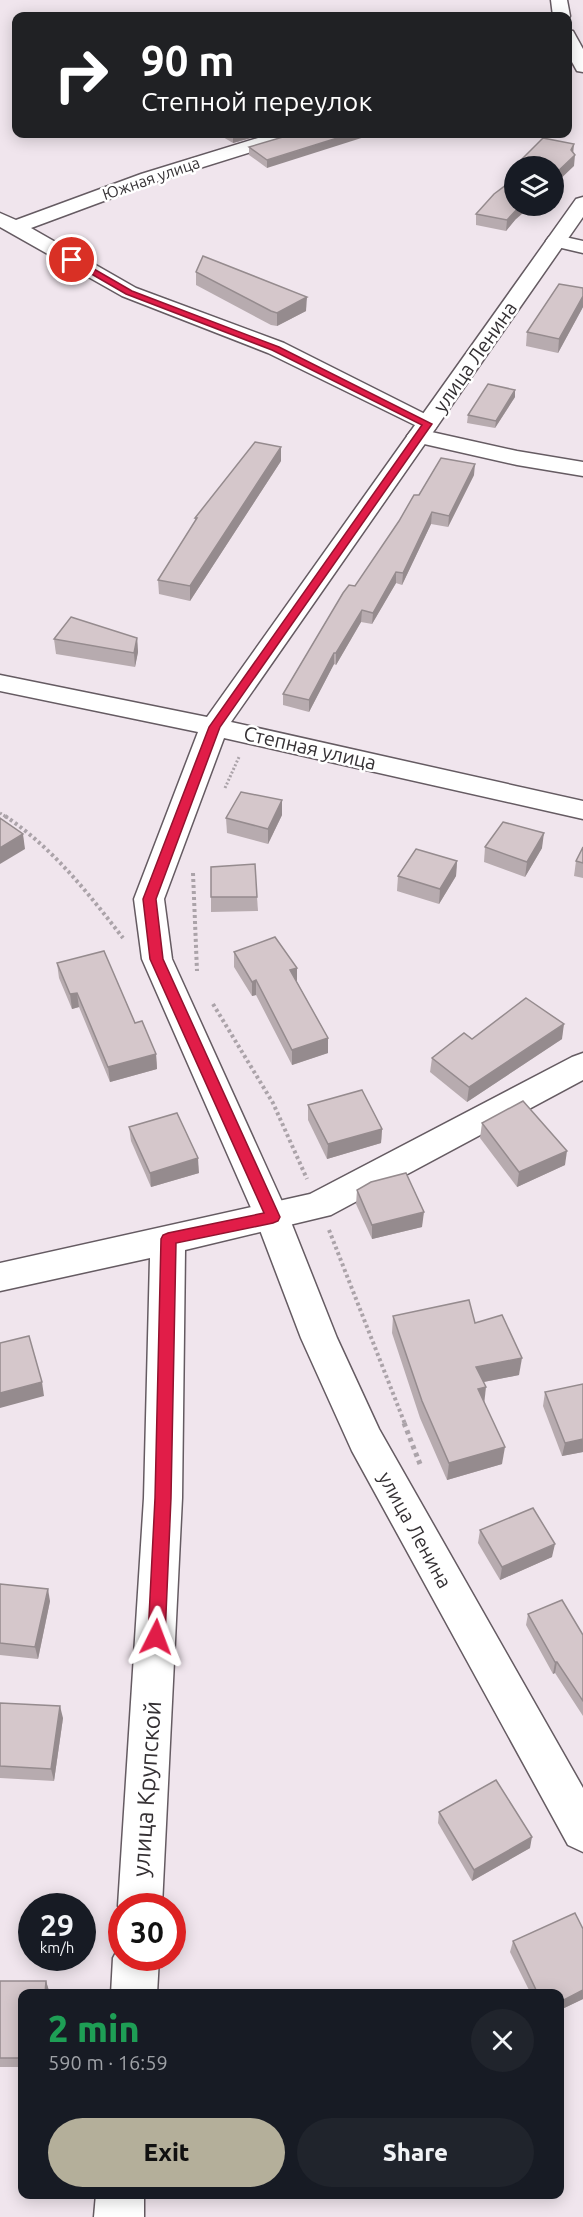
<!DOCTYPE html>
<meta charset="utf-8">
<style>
:root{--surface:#171b24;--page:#20242c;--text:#f1f3f6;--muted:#9ea1a6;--accent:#b4af9a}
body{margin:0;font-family:Ubuntu,sans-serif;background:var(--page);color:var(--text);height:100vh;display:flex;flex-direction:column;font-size:22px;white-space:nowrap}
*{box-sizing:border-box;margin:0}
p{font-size:20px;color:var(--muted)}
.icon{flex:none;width:33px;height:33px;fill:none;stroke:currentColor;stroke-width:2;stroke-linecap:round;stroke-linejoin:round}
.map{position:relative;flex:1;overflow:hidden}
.sheet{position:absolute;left:18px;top:1989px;width:546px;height:210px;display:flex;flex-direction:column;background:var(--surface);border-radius:12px;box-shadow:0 3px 15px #0003}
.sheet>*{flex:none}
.banner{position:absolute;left:12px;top:12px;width:560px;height:126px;border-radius:12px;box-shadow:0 3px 15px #0003;background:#202124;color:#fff;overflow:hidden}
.fabs{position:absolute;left:504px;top:156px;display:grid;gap:12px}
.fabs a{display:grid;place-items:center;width:60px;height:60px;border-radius:50%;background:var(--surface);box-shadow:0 3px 15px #0003;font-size:30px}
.speed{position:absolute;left:18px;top:1893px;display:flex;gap:12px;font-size:30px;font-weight:700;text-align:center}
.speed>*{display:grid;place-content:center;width:78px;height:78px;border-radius:50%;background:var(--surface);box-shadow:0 3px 15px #0003;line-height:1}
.speed small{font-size:15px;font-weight:400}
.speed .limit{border:9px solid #d22;background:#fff;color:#111}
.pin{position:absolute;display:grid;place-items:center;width:51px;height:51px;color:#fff;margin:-26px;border:3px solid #fff;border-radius:50%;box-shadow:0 2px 6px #0007}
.me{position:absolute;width:66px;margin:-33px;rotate:3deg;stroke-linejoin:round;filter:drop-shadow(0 0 4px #0008)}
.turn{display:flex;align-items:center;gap:21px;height:126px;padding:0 30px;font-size:27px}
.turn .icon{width:78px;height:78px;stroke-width:2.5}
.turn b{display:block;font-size:42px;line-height:51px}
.round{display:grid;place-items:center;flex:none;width:63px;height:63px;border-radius:32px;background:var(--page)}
.head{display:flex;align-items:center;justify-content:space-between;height:102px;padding:0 30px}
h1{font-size:36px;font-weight:800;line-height:45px;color:#1e9e55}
.primary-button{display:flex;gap:12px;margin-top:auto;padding:12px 30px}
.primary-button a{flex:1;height:69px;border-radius:36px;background:var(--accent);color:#111;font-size:24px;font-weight:800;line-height:69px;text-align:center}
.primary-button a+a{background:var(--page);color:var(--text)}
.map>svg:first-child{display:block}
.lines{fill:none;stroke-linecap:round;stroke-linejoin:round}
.street-casing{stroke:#655b62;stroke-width:3}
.secondary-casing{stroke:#655b62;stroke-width:3}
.path-far2{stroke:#aba3a9;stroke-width:3;stroke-dasharray:2 2;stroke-linecap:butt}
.path-far1{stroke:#aba3a9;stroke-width:4;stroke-dasharray:3 3;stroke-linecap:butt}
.path{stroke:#aba3a9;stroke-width:5;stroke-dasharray:4 4;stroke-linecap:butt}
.street{fill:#fff;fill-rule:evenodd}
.secondary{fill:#fff;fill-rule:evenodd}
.wall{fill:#b7abaf}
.shaded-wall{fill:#958b8e}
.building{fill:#d5c7cb;stroke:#958b8e;stroke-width:1.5}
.route{fill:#e11d48;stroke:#92132f;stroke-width:1.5}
.labels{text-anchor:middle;stroke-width:5;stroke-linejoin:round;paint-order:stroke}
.far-street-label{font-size:16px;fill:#353134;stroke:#fff}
.street-label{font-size:20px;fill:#353134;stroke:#fff}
.near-street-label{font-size:24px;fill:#353134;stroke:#fff}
</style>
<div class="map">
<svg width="583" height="2217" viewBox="0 0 583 2217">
<rect width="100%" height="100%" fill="#f0e5ed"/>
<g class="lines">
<defs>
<g id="street">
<path d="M 271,134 L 298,134 L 296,138 L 155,182 L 31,228 L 136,288 L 284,343 L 435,419 L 438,424 L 435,429 L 427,431 L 517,451 L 583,462 L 583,476 L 517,465 L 411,441 L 407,436 L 411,431 L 425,430 L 268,353 L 122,296 L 0,227 L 0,213 L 16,220 L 141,174 Z"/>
<path d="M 556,235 L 583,241 L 583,253 L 549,245 L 546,241 L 549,237 Z"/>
<path d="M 583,1053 L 583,1080 L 331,1215 L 185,1250 L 182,1498 L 162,1906 L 122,1906 L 122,1915 L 118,1906 L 144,1498 L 150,1258 L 0,1291 L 0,1263 L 310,1194 L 572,1057 Z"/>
<path d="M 122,1941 L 122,1958 L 159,1958 L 157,1994 L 111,1994 L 113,1958 Z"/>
<path d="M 96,2194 L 144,2194 L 144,2217 L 94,2217 Z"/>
</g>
<g id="secondary">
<path d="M 551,0 L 567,0 L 570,16 L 567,20 L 567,16 L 553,16 Z"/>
<path d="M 567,30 L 573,31 L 583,49 L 583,72 L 577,71 L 567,53 Z"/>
<path d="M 583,197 L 583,217 L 231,722 L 583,801 L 583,819 L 224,738 L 164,899 L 172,959 L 289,1217 L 337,1338 L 379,1429 L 583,1788 L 583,1852 L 568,1845 L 352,1451 L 301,1338 L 255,1217 L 142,959 L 134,899 L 198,732 L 0,691 L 0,675 L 207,717 L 576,199 Z"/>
</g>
</defs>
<use href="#street" class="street-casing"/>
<use href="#secondary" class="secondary-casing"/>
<g class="path-far2">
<path d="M 225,788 L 239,757"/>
<path d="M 0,813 L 8,818"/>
</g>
<g class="path-far1">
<path d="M 5,816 C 53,848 88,893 123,938"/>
<path d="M 193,873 L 197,971"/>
<path d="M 213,1004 L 273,1103 L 307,1179"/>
<path d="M 329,1230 L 405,1424"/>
</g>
<path class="path" d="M 404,1423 L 420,1464"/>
<use href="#street" class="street"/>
<use href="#secondary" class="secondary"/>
</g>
<g class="wall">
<path d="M 218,134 L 265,134 L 233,143 Z"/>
<path d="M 293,134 L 267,168 L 249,155 L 249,147 Z"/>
<path d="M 514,167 L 515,220 L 506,231 L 476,225 L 476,214 L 511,182 L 511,171 Z"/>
<path d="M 196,272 L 306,311 L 277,326 L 271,325 L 196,285 Z"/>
<path d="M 583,288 L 583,307 L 558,353 L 526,346 L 527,332 Z"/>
<path d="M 515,397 L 495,428 L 467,423 L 468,415 Z"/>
<path d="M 281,461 L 190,601 L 159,594 L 158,580 L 195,522 L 195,518 Z"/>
<path d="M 474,475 L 448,527 L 431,524 L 402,585 L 396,583 L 372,624 L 361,622 L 336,665 L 334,664 L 309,712 L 283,705 L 283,694 L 355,586 L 419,495 Z"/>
<path d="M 137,638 L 138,652 L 135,667 L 56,654 L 54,639 Z"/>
<path d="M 282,800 L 282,815 L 268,844 L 227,833 L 226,818 Z"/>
<path d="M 485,847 L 542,848 L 525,877 L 484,862 Z"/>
<path d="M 583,847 L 583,878 L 574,876 L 576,861 Z"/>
<path d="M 457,861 L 456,876 L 439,904 L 397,891 L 398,876 Z"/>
<path d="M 211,897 L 257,897 L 258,911 L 211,912 Z"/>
<path d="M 234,952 L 297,982 L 328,1038 L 328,1053 L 292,1065 L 256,995 L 252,996 L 234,967 Z"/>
<path d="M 57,963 L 135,1023 L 156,1054 L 157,1069 L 110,1082 L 79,1007 L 72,1009 L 59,978 Z"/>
<path d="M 472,1039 L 562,1039 L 467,1102 L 430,1072 L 432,1058 Z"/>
<path d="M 308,1105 L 382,1129 L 381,1143 L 327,1159 L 308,1120 Z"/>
<path d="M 482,1123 L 565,1165 L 517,1187 L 480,1138 Z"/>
<path d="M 129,1127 L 199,1173 L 151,1187 L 131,1141 Z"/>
<path d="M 357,1190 L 422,1227 L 372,1239 L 356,1204 Z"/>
<path d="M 393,1316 L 475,1323 L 519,1375 L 484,1382 L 484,1402 L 502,1464 L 447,1480 L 420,1418 L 392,1333 Z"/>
<path d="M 583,1384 L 583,1452 L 562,1456 L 543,1406 L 545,1392 Z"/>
<path d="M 480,1530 L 552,1557 L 500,1580 L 478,1543 Z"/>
<path d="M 0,1584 L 50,1601 L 38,1659 L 0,1655 Z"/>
<path d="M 528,1614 L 583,1635 L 583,1716 L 555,1673 L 553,1674 L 526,1625 Z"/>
<path d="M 0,1703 L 63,1718 L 54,1781 L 0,1778 Z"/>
<path d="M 439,1812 L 530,1848 L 472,1881 L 438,1823 Z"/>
<path d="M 513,1941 L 583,1999 L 560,2010 L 560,1994 L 531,1994 L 510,1952 Z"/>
<path d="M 0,1981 L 46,1981 L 49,1991 L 22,1994 L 22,2067 L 0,2067 Z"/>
</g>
<g class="shaded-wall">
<path d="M 240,134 L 265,134 L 233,143 L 233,136 Z"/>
<path d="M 350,134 L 374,134 L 267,168 L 267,160 Z"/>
<path d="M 574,144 L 573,155 L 575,155 L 574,166 L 554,185 L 554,175 Z"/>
<path d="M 520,206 L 531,206 L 515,220 L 506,231 L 507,220 Z"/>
<path d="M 583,296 L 583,307 L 558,353 L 559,339 Z"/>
<path d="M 307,297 L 306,311 L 277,326 L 277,313 Z"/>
<path d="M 515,390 L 515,397 L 495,428 L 496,421 Z"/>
<path d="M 281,447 L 281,461 L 190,601 L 190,586 Z"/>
<path d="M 475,464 L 474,475 L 448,527 L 449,516 Z"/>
<path d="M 432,512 L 431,524 L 402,585 L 403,573 Z"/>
<path d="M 396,572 L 396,583 L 372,624 L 373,613 Z"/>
<path d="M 362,610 L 361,622 L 336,665 L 336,653 Z"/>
<path d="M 137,638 L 138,652 L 135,667 L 134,653 Z"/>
<path d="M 334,653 L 334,664 L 309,712 L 309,700 Z"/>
<path d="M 282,800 L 282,815 L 268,844 L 268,829 Z"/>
<path d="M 544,833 L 542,848 L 525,877 L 527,862 Z"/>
<path d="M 23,834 L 25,849 L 0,864 L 0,848 Z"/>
<path d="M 457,861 L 456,876 L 439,904 L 440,889 Z"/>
<path d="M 297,968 L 297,983 L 290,970 Z"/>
<path d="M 256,980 L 256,995 L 252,996 L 252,982 Z"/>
<path d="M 77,993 L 79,1007 L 72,1009 L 70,994 Z"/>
<path d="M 564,1024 L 562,1039 L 467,1102 L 469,1087 Z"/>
<path d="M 328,1038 L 328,1053 L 292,1065 L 292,1050 Z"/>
<path d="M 156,1054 L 157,1069 L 110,1082 L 108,1067 Z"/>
<path d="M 382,1129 L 381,1143 L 327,1159 L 328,1144 Z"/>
<path d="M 567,1151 L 565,1165 L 517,1187 L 519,1172 Z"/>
<path d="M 198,1158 L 199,1173 L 151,1187 L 150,1173 Z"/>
<path d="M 424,1212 L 422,1227 L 372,1239 L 372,1225 Z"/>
<path d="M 522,1358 L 519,1375 L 473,1384 L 476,1367 Z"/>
<path d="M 42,1382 L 44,1396 L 0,1408 L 0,1393 Z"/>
<path d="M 486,1387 L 484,1405 L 478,1389 Z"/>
<path d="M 583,1439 L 583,1452 L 562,1456 L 565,1443 Z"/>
<path d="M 505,1447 L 502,1464 L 447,1480 L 449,1463 Z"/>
<path d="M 555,1544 L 552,1557 L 500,1580 L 502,1567 Z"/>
<path d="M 48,1589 L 50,1601 L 38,1659 L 35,1647 Z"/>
<path d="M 555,1662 L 557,1662 L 555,1673 L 553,1674 Z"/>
<path d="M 60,1706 L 63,1718 L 54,1781 L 51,1769 Z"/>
<path d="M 532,1837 L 530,1848 L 472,1881 L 474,1870 Z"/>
<path d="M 46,1981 L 49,1991 L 49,1994 L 45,1994 Z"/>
<path d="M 583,1990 L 583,1999 L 560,2010 L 560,2002 Z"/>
</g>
<g class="building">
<path d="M 293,134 L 350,134 L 267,160 L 249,147 Z"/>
<path d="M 543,138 L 574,144 L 571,150 L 575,155 L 554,175 L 554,166 L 515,166 Z"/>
<path d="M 514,179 L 514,206 L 520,206 L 507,220 L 476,214 L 494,194 Z"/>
<path d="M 203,256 L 307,297 L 277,313 L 271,311 L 196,272 Z"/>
<path d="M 559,284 L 583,288 L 583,296 L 559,339 L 527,332 Z"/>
<path d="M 488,384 L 515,390 L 496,421 L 468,415 Z"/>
<path d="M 255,442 L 281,447 L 190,586 L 158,580 L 197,518 L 195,518 Z"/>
<path d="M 441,458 L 475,464 L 449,516 L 432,512 L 403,573 L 396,572 L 373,613 L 362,610 L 336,653 L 334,653 L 309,700 L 283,694 L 343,593 L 349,585 L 355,586 L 399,521 L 414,495 L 419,495 Z"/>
<path d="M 71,617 L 137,638 L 134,653 L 54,639 Z"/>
<path d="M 241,792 L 282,800 L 268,829 L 226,818 Z"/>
<path d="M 0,818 L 23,834 L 0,848 Z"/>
<path d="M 503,822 L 544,833 L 527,862 L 485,847 Z"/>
<path d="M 583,847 L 583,863 L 576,861 Z"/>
<path d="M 416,849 L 457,861 L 440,889 L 398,876 Z"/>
<path d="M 255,864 L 257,897 L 211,897 L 211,867 Z"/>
<path d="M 275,937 L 297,968 L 290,970 L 328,1038 L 292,1050 L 256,980 L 252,982 L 234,952 Z"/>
<path d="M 104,951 L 135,1023 L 142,1021 L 156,1054 L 108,1067 L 77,993 L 70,994 L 57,963 Z"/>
<path d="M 526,998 L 564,1024 L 469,1087 L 432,1058 L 464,1033 L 472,1039 Z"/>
<path d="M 362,1090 L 382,1129 L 328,1144 L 308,1105 Z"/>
<path d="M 523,1101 L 567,1151 L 519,1172 L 482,1123 Z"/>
<path d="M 177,1113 L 198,1158 L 150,1173 L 129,1127 Z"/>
<path d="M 406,1173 L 424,1212 L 372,1225 L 357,1190 L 371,1182 Z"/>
<path d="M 469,1300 L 475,1323 L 502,1315 L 522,1358 L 476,1367 L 486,1387 L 478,1389 L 505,1447 L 449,1463 L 422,1401 L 393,1316 Z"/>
<path d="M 29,1336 L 42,1382 L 0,1393 L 0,1343 Z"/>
<path d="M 583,1384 L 583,1439 L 565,1443 L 545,1392 Z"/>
<path d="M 533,1508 L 555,1544 L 502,1567 L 480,1530 Z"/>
<path d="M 0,1584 L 48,1589 L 35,1647 L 0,1643 Z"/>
<path d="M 562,1600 L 583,1635 L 583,1701 L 557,1662 L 555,1662 L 528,1614 Z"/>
<path d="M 0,1703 L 60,1706 L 51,1769 L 0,1766 Z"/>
<path d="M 496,1780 L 532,1837 L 474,1870 L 439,1812 Z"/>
<path d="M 575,1913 L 583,1929 L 583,1990 L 560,2002 L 560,1994 L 538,1994 L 513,1941 Z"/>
<path d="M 0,1981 L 46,1981 L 45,1994 L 22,1994 L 22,2058 L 0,2058 Z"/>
</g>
<path class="route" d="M 69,258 L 75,258 L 132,291 L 279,347 L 432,424 L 220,727 L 156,899 L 163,959 L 280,1217 L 278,1221 L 273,1223 L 176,1243 L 171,1498 L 165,1637 L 162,1643 L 156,1645 L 150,1643 L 148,1637 L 155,1498 L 161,1239 L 163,1235 L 168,1233 L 264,1213 L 150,959 L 143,899 L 209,727 L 422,425 L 272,350 L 126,294 L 69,261 Z"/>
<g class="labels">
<g class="far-street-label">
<text transform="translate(151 178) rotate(-19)" y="6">Южная улица</text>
</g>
<g class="street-label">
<text transform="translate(475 357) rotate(-55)" y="7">улица Ленина</text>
<text transform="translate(310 748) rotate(13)" y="7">Степная улица</text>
<text transform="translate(415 1530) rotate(61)" y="7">улица Ленина</text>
</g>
<g class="near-street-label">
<text transform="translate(147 1789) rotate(-86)" y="8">улица Крупской</text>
</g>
</g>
</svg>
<div class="fabs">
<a><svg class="icon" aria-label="layers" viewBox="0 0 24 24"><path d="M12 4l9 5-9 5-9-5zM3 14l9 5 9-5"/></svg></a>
</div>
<div class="speed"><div>29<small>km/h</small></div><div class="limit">30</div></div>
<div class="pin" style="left:72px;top:260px;background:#d93025"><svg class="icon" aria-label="arrive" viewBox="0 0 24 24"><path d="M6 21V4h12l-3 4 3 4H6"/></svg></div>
<svg class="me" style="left:156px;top:1637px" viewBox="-20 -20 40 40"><path d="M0-17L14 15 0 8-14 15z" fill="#e11d48" stroke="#fff" stroke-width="4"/></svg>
<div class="banner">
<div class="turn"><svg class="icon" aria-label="right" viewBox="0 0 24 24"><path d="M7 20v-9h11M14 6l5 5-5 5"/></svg><div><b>90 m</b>Степной переулок</div></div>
</div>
<section class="sheet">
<div class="head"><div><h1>2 min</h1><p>590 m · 16:59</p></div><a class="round"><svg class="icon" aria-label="close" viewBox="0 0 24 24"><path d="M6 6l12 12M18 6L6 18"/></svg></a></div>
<div class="primary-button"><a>Exit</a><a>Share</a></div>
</section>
</div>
